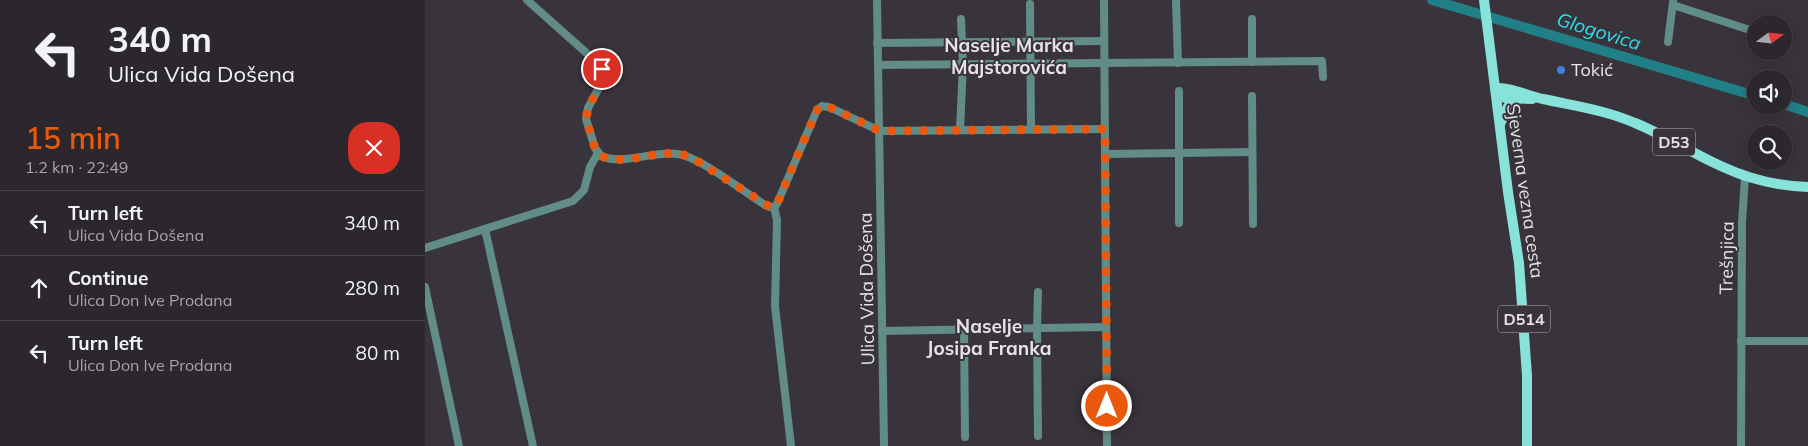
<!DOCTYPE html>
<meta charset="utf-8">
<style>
:root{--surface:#2b272c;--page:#332f34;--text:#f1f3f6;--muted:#a6a5a9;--line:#474448;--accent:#ea580c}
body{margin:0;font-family:Mulish,sans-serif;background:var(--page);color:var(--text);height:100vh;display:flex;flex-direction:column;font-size:19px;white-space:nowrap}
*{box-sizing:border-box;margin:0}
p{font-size:16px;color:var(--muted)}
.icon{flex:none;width:28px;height:28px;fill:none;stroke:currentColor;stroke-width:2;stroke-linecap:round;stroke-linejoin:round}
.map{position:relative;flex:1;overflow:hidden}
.drawer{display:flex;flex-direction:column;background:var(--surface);width:425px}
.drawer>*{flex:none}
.top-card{background:#2b272c;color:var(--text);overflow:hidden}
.needle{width:32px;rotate:75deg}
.tools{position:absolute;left:1322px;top:15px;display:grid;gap:10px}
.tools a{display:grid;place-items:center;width:45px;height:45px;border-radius:50%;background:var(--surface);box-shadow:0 2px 12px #0003,0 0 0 1px var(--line);font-size:25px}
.pin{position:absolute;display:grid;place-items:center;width:42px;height:42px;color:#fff;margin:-21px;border:2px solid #fff;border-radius:50%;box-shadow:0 1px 5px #0007}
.me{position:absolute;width:55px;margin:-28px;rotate:0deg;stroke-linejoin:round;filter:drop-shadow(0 0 4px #0008)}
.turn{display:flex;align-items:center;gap:18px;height:105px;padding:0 25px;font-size:22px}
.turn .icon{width:65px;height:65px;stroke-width:2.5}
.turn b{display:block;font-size:35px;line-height:42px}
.round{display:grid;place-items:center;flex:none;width:52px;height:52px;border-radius:20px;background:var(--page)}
.head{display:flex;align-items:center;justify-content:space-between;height:85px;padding:0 25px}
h1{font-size:30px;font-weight:600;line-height:38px;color:var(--accent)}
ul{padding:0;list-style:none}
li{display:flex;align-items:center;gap:15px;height:65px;padding:0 25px;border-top:1px solid var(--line)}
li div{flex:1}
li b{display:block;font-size:19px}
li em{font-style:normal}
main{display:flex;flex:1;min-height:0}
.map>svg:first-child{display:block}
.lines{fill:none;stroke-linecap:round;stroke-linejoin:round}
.river{stroke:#217f88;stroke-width:10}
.minor{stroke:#628c88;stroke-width:8}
.major{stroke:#87e3da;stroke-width:10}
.route{stroke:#ea580c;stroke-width:9;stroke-dasharray:0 16.2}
.shop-dot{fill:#3f7fe0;stroke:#39343b;stroke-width:2}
.labels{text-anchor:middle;stroke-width:4;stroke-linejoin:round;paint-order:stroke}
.shield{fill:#39343b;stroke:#b2aeb3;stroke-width:1}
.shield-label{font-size:16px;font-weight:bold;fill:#e6e2e7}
.poi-label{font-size:18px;fill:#e6e2e7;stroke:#39343b;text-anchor:start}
.street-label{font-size:18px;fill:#e6e2e7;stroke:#39343b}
.water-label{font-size:19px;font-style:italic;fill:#2ae0ef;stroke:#39343b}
.neighbourhood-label{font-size:19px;font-weight:bold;fill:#e6e2e7;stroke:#39343b}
</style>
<main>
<section class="drawer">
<div class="top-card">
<div class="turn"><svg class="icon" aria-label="left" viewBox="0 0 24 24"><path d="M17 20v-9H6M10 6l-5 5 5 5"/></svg><div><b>340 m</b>Ulica Vida Došena</div></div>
</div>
<div class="head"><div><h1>15 min</h1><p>1.2 km · 22:49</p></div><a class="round" style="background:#d93025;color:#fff"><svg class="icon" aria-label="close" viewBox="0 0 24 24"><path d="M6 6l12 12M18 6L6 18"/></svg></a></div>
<ul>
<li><svg class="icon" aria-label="left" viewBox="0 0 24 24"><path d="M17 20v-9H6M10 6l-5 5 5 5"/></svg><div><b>Turn left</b><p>Ulica Vida Došena</p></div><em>340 m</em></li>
<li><svg class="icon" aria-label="ahead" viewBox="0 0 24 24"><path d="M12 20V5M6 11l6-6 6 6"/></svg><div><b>Continue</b><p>Ulica Don Ive Prodana</p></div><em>280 m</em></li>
<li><svg class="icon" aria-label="left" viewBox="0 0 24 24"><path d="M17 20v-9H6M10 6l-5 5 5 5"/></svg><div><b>Turn left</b><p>Ulica Don Ive Prodana</p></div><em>80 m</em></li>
</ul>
</section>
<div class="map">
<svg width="1383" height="446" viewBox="0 0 1383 446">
<rect width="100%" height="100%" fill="#39343b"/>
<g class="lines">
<g class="river">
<path d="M 1007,0 L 1331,96"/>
<path d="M 1359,104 L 1383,112"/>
</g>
<g class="minor">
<path d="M 102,0 L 175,65 L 177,82 L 163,108 L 161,119 L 170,148 L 176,156 C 198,166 229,150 253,154 C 275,157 319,192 340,205 L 345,207 L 349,207"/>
<path d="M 452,0 L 459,446"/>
<path d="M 679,0 L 682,446"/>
<path d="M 751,0 L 753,63"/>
<path d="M 605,4 L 606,129"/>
<path d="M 1248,5 L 1331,32"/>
<path d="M 827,19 L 827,62"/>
<path d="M 1243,42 L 1248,2"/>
<path d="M 452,43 L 679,41"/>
<path d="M 453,65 L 897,61 L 898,77"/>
<path d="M 754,91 L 754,223"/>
<path d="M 827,96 L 828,224"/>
<path d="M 535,130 L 538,65 L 536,19"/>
<path d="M 681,154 L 827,152"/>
<path d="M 349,207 L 352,204 L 392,110 L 397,106 L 404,107 L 455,131 L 680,129"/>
<path d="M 349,207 L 352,220 L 350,306 L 366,446"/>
<path d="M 60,229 L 108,446"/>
<path d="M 0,248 L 148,201 L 159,190 L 165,167 L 173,153"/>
<path d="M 0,287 L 34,446"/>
<path d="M 539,330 L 540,437"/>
<path d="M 457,331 L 681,327"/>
<path d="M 1316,341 L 1383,341"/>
<path d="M 613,436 L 612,328 L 613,292"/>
<path d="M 1316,446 L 1317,223 L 1320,176"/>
</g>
<g class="major">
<path d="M 1059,0 L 1083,192 L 1094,263 L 1102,376 L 1102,446"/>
<path d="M 1070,88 C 1087,87 1102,96 1118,99 C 1150,106 1180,110 1210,123 C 1240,135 1268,154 1298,167 C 1324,179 1354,186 1383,187"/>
<path d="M 1071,93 L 1080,98 L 1107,99"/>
<path d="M 1075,124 L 1083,107 L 1093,99"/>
</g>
</g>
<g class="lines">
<path class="route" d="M 177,69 L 177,82 L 163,108 L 161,119 L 170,148 L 176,156 C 194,164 217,156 236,154 C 245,153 254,154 264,156 L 345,207 L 352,204 L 392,110 L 397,106 L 404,107 L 455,131 L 680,129 L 682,406"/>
</g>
<circle class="shop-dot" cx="1136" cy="70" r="5"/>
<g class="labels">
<g class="shield">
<rect x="1228" y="128.5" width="42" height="27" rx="4"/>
<rect x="1073" y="305.5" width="52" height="27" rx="4"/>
</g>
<g class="shield-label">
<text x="1249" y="148">D53</text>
<text x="1099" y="325">D514</text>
</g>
<g class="poi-label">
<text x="1146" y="76">Tokić</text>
</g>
<g class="street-label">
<text transform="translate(1100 191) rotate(82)" y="6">Sjeverna vezna cesta</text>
<text transform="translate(1302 258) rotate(-89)" y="6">Trešnjica</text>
<text transform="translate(442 289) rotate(-91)" y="6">Ulica Vida Došena</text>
</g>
<g class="water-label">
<text transform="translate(1174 31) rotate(17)" y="7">Glogovica</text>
</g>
<g class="neighbourhood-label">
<text x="584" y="52">Naselje Marka<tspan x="584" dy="22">Majstorovića</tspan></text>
<text x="564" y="333">Naselje<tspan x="564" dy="22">Josipa Franka</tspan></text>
</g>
</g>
</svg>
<div class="tools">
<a><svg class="needle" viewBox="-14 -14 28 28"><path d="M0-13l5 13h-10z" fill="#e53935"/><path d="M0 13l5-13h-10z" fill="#a6a5a9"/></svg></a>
<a><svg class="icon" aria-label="sound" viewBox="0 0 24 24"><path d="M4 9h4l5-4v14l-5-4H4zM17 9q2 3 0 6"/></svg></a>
<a><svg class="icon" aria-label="search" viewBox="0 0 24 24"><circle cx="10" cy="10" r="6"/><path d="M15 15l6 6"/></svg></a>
</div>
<div class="pin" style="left:177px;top:69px;background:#d93025"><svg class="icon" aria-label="arrive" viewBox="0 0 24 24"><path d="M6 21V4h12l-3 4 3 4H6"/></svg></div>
<svg class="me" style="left:682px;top:406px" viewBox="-20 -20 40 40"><circle r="17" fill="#ea580c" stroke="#fff" stroke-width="3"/><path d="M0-11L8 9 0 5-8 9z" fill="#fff"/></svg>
</div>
</main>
